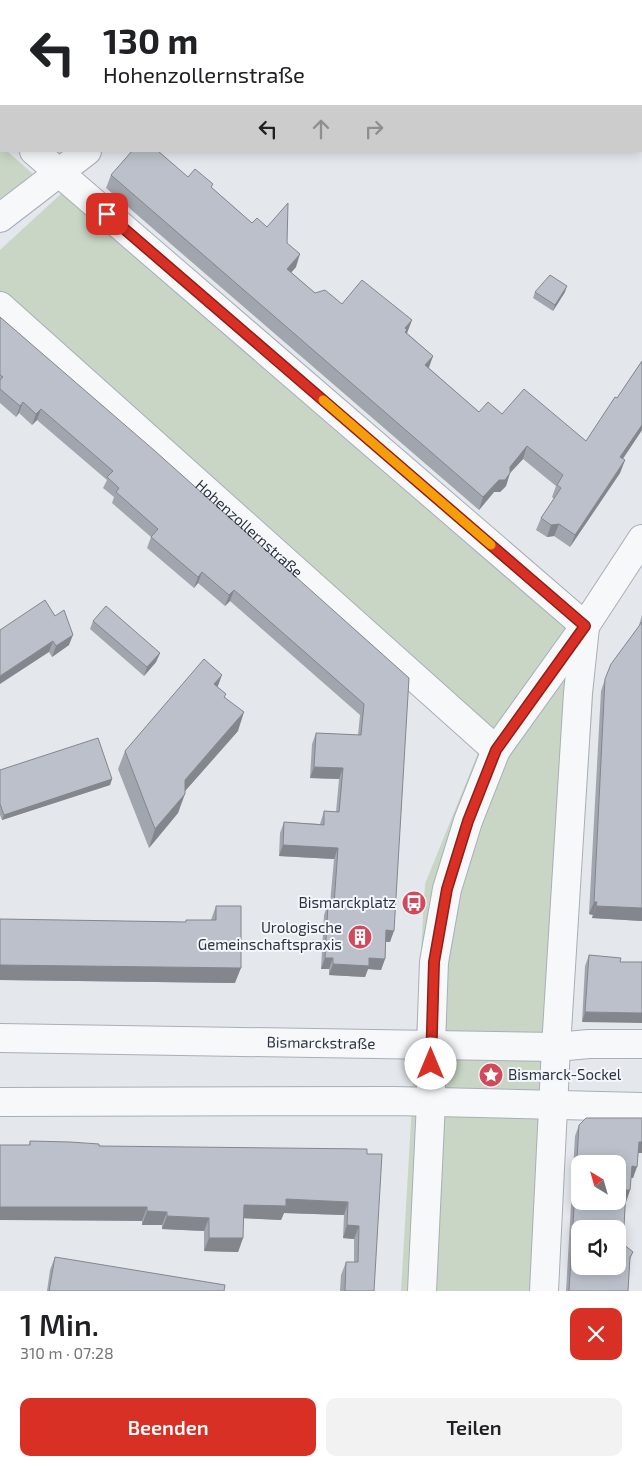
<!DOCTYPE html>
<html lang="de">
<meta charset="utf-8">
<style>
:root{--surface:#fff;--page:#f2f2f2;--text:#202124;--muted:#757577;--accent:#d93025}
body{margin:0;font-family:"Exo 2",sans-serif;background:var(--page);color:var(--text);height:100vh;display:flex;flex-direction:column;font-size:19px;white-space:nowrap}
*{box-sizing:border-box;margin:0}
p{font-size:16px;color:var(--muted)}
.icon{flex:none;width:28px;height:28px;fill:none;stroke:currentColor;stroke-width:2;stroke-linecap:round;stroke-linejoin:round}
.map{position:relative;height:1291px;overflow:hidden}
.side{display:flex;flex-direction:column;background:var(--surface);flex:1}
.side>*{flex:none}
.hud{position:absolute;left:0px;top:0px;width:642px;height:152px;box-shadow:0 2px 12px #0003;background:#fff;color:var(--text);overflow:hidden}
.needle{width:32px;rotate:323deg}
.controls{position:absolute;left:571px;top:1155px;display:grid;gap:10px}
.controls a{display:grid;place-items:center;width:55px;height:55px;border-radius:10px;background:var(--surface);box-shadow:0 2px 12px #0003;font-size:25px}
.pin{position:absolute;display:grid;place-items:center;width:42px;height:42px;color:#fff;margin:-21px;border-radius:10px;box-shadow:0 2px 8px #0006}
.me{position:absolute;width:55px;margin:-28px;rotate:0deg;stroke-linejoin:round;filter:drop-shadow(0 0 4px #0008)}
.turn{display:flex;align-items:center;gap:18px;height:105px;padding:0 20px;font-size:22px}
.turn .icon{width:65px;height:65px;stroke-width:2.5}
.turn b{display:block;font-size:35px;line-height:42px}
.lanes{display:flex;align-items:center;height:48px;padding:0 20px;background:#0003;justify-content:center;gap:25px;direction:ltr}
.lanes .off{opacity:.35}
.round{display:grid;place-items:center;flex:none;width:52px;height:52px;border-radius:10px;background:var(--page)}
.headline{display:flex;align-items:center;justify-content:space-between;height:85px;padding:0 20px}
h1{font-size:30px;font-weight:600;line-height:38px}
.action{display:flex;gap:10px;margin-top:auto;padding:10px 20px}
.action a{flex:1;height:58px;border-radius:10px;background:var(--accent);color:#fff;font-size:20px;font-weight:600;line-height:58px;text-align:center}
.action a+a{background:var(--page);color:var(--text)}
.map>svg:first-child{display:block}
.green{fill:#c9d6c5}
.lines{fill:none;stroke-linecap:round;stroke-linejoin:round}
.minor-casing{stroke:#a9aeb7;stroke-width:30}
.minor{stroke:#f7f8fa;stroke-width:28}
.wall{fill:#a1a5ae}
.shaded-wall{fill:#83868d}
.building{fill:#bbc0ca;stroke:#83868d;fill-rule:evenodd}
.route-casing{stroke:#8d1f18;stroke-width:12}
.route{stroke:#d93025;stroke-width:9}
.slow{stroke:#f59e0b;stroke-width:9}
.labels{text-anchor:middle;stroke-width:4;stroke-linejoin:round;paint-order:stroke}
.street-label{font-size:15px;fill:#2b3445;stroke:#f4f6f9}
.poi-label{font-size:15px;fill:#2b3445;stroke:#f4f6f9;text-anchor:end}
</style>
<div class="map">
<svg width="642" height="1291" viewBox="0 0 642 1291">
<rect width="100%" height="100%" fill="#e4e7ec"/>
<g class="green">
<path d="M 0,145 L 1,151 L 7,151 L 33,174 L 0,199 Z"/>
<path d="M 64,191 L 597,638 L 571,1021 L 558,1291 L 401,1291 L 425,884 L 482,743 L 0,327 L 0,250 Z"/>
</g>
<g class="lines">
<defs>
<g id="minor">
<path d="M 626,0 L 628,1"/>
<path d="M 288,1 L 290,0"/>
<path d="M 0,122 L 1,123"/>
<path d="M 34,151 L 585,626"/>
<path d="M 0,218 L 87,151"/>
<path id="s1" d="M 0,306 L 496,750"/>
<path id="s2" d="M 0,1038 L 556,1047 L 589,1044 L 642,1044"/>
<path d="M 0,1102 L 394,1101 L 642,1107"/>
<path d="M 422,1291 L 431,1102 L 431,1045 L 434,962 L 447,889 L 468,821 L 496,750 L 585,626 L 642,539"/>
<path d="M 544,1291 L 556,1047 L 578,693 L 585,627"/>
</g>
</defs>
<use href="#minor" class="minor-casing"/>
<use href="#minor" class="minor"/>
</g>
<g class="wall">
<path d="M 118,0 L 224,0 L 222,1 L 118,1 Z"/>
<path d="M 0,3 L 1,4 L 1,97 L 0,96 Z"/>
<path d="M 641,28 L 642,29 L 642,118 L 641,117 Z"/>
<path d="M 111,175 L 188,177 L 212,188 L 252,223 L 287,243 L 296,267 L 291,272 L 315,293 L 342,304 L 412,320 L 407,333 L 433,356 L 429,368 L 479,412 L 502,414 L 586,441 L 617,398 L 642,361 L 642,430 L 623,459 L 625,460 L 620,473 L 570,547 L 554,536 L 547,537 L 536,530 L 541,518 L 554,499 L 552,497 L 556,486 L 523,459 L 510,473 L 506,486 L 500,492 L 494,492 L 479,510 L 106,188 Z"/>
<path d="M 535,292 L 565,292 L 553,311 L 533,298 Z"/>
<path d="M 0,317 L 409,678 L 390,942 L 386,942 L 385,959 L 381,970 L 368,969 L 365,977 L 329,975 L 329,969 L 321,969 L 324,915 L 328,904 L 330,904 L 334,859 L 279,856 L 280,833 L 284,822 L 320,824 L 324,811 L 336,812 L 339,779 L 310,778 L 312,744 L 316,733 L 358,735 L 360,715 L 230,601 L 225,606 L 198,583 L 194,588 L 147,548 L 151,537 L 112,503 L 114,497 L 103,488 L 107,480 L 37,420 L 32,425 L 19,413 L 16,417 L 0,403 Z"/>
<path d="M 642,615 L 642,921 L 592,918 L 593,915 L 589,914 L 601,691 L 605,679 L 638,629 Z"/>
<path d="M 93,621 L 160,653 L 156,662 L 144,676 L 90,629 Z"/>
<path d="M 0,630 L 69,645 L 52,657 L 49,652 Z"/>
<path d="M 218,687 L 225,697 L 238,731 L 185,791 L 178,813 L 149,848 L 118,769 L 125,751 Z"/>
<path d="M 0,770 L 112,779 L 110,785 L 2,820 L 0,815 Z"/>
<path d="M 216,906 L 235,983 L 0,980 L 0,919 L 186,922 L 186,920 L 211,920 Z"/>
<path d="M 589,955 L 620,962 L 582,1022 L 585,966 Z"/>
<path d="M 579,1125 L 642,1153 L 638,1153 L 633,1178 L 631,1178 L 630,1190 L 626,1202 L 625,1202 L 623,1244 L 633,1252 L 629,1262 L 628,1291 L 566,1291 L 575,1136 Z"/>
<path d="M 30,1141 L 99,1146 L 367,1154 L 374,1291 L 340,1291 L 341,1275 L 346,1262 L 354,1262 L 354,1239 L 343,1238 L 344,1215 L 284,1213 L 281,1220 L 243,1218 L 243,1238 L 238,1252 L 204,1251 L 204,1231 L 162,1229 L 162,1225 L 142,1225 L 142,1221 L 29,1145 Z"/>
<path d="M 55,1257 L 224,1291 L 47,1291 L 50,1270 Z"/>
</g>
<g class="shaded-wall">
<path d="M 173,0 L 181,0 L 180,1 L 171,1 Z"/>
<path d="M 214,0 L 224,0 L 222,1 L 213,1 Z"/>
<path d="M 300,254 L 296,267 L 283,282 L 287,269 Z"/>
<path d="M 567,286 L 565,292 L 553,311 L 555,305 Z"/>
<path d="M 412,320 L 407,333 L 406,334 L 405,328 Z"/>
<path d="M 433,356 L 428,369 L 425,365 Z"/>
<path d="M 23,402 L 19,413 L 16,417 L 20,406 Z"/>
<path d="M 41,409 L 37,420 L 32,425 L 36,414 Z"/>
<path d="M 642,425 L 642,430 L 615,470 L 620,457 Z"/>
<path d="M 527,446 L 523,459 L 510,473 L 506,486 L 500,492 L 494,492 L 479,510 L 483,497 Z"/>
<path d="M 625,460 L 620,473 L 570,547 L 575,535 Z"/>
<path d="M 559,524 L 554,536 L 547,537 L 551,525 Z"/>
<path d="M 202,572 L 198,583 L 194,588 L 198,577 Z"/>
<path d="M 234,590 L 230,601 L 225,606 L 229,595 Z"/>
<path d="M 73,635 L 69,645 L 52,657 L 56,646 Z"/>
<path d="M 53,641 L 49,652 L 0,684 L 0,676 Z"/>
<path d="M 160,653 L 156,662 L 144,676 L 147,667 Z"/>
<path d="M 222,675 L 215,694 L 214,684 Z"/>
<path d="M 244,712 L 238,731 L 178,799 L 185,780 Z"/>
<path d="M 314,767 L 343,768 L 339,779 L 310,778 Z"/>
<path d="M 112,779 L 110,785 L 2,820 L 4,815 Z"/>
<path d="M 185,794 L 178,813 L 149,848 L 155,829 Z"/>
<path d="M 283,845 L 338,848 L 334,859 L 279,856 Z"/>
<path d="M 594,902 L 597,902 L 593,915 L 589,914 Z"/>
<path d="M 596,906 L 642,908 L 642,921 L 592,918 Z"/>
<path d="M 386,930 L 394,931 L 390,942 L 382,941 Z"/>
<path d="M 325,958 L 333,958 L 329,969 L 321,969 Z"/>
<path d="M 369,958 L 385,959 L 381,970 L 368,969 L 365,977 L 329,975 L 333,964 Z"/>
<path d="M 0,965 L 241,968 L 235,983 L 0,980 Z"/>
<path d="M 585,1012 L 642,1013 L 642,1023 L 582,1022 Z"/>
<path d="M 639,1142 L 642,1142 L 642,1153 L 635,1153 Z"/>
<path d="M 632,1166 L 637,1167 L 633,1178 L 628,1177 Z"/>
<path d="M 626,1190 L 630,1190 L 626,1202 L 622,1201 Z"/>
<path d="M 286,1199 L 348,1202 L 344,1215 L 284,1213 L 281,1220 L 239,1218 L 244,1205 Z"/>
<path d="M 0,1207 L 147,1207 L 142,1221 L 0,1220 Z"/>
<path d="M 147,1211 L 167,1212 L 162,1225 L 142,1225 Z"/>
<path d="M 167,1216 L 209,1218 L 204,1231 L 162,1229 Z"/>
<path d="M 347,1225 L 359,1226 L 354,1239 L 343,1238 Z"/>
<path d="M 209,1238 L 243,1238 L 238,1252 L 204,1251 Z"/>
</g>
<g class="building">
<path d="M 123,0 L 173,0 L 171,1 L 124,1 Z"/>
<path d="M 191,0 L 214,0 L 213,1 L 192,1 Z"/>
<path d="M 322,0 L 425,0 L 423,1 L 320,1 Z"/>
<path d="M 535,0 L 592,0 L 593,1 L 537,1 Z"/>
<path d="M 0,3 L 1,4 L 1,84 L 0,83 Z"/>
<path d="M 641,28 L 642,29 L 642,105 L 641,104 Z"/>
<path d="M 132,151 L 158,151 L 188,177 L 195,169 L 213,184 L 211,187 L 252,223 L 257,218 L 267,227 L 288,203 L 287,243 L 300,254 L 287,269 L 315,293 L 325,290 L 342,304 L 362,280 L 412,320 L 405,328 L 407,330 L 405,332 L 433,356 L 425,365 L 479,412 L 488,402 L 502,414 L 524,389 L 586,441 L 615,397 L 617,398 L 642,361 L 642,425 L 620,457 L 625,460 L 575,535 L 559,524 L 551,525 L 541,518 L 561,488 L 557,485 L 563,475 L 527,446 L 510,467 L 510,473 L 505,480 L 499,480 L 483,497 L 111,175 Z"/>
<path d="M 550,275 L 567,286 L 555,305 L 535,292 Z"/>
<path d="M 0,317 L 155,451 L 409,678 L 394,931 L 386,930 L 385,959 L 369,958 L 369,966 L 333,964 L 333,958 L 325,958 L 328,904 L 334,904 L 338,848 L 283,845 L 284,822 L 324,825 L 324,811 L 339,812 L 343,768 L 314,767 L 316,733 L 361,735 L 364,704 L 234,590 L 229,595 L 202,572 L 198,577 L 151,537 L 158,529 L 116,492 L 119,488 L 107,477 L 113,471 L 41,409 L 36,414 L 23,402 L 20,406 L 0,389 L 0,380 L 3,377 L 0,375 Z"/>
<path d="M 45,600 L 55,616 L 64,610 L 73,635 L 56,646 L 53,641 L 0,676 L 0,630 Z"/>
<path d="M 106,606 L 160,653 L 147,667 L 93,621 Z"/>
<path d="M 642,622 L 642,908 L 596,906 L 597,902 L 594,902 L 605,679 L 611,664 Z"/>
<path d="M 204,659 L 222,675 L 214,684 L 226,694 L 224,697 L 244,712 L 185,780 L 185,794 L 155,829 L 125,751 Z"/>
<path d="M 98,738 L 112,779 L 4,815 L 0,804 L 0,770 Z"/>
<path d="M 216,906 L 241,906 L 241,968 L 0,965 L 0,919 L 186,922 L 186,920 L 216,920 Z"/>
<path d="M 589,955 L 621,958 L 620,962 L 642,962 L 642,1013 L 585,1012 Z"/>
<path d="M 586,1118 L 642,1118 L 642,1142 L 639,1142 L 637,1167 L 632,1166 L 630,1190 L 626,1190 L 623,1244 L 633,1252 L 630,1257 L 628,1291 L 569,1291 L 579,1125 ZM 580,1164 L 618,1164 L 618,1201 L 580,1201 ZM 580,1229 L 618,1229 L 618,1266 L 580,1266 Z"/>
<path d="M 30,1141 L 70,1142 L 99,1144 L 99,1146 L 367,1149 L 367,1154 L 382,1154 L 374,1291 L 345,1291 L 346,1262 L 358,1262 L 359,1226 L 347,1225 L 348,1202 L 286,1199 L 286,1206 L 244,1205 L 243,1238 L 209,1238 L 209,1218 L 167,1216 L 167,1212 L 147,1211 L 147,1207 L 0,1207 L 0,1145 L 30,1145 Z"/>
<path d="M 55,1257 L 225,1285 L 224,1291 L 49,1291 Z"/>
</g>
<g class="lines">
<defs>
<path id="route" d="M 107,214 L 585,626 L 496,750 L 468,821 L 447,889 L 434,962 L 431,1064"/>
</defs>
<use href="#route" class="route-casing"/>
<use href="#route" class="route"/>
<path class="slow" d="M 323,400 L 491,545"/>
</g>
<defs>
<symbol id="bus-disc" viewBox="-11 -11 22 22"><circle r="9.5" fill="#d1495b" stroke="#f4f6f9"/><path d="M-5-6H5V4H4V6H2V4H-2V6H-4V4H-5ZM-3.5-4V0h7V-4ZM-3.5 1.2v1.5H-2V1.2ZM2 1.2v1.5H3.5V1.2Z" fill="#fff"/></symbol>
<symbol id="building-disc" viewBox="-11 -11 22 22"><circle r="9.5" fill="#d1495b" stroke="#f4f6f9"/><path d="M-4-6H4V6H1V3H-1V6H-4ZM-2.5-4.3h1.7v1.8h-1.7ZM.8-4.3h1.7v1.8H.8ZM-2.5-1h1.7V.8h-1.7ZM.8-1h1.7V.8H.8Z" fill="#fff"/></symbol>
<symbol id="sight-disc" viewBox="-11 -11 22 22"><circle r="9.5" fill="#d1495b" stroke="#f4f6f9"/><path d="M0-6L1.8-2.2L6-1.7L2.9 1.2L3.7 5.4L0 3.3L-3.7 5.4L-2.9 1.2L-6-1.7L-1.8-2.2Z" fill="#fff"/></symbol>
</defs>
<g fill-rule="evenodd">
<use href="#bus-disc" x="400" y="889" width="28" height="28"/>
<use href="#building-disc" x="346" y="923" width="28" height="28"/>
<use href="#sight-disc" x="477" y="1061" width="28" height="28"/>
</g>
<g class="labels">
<g class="street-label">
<text dy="5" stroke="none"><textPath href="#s1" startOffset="334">Hohenzollernstraße</textPath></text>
<text dy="5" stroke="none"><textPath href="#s2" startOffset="321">Bismarckstraße</textPath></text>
</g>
<g class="poi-label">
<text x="396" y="908">Bismarckplatz</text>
<text x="342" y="933">Urologische<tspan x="342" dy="17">Gemeinschaftspraxis</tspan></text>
<text x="508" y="1080" text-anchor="start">Bismarck-Sockel</text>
</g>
</g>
</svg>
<div class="controls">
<a><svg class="needle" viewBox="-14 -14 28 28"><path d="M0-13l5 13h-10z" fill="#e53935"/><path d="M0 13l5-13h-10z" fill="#757577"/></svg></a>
<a><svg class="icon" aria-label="sound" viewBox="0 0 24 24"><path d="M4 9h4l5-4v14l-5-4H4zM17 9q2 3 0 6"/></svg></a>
</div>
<div class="pin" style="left:107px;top:214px;background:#d93025"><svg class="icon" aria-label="arrive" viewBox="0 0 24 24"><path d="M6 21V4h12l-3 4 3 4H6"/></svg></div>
<svg class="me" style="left:431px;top:1064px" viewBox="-20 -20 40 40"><circle r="19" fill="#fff"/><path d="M0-13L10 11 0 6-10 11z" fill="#d93025"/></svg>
<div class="hud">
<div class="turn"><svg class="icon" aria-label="left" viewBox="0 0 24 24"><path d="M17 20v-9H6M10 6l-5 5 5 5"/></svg><div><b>130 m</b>Hohenzollernstraße</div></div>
<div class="lanes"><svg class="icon" aria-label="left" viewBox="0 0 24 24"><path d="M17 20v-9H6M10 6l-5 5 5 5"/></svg><svg class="icon off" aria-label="ahead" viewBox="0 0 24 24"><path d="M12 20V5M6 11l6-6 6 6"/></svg><svg class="icon off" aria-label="right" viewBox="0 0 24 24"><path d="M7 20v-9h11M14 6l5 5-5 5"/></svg></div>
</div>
</div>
<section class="side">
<div class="headline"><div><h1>1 Min.</h1><p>310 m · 07:28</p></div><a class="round" style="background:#d93025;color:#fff"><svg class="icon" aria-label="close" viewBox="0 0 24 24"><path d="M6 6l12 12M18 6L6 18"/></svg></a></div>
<div class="action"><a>Beenden</a><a>Teilen</a></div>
</section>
